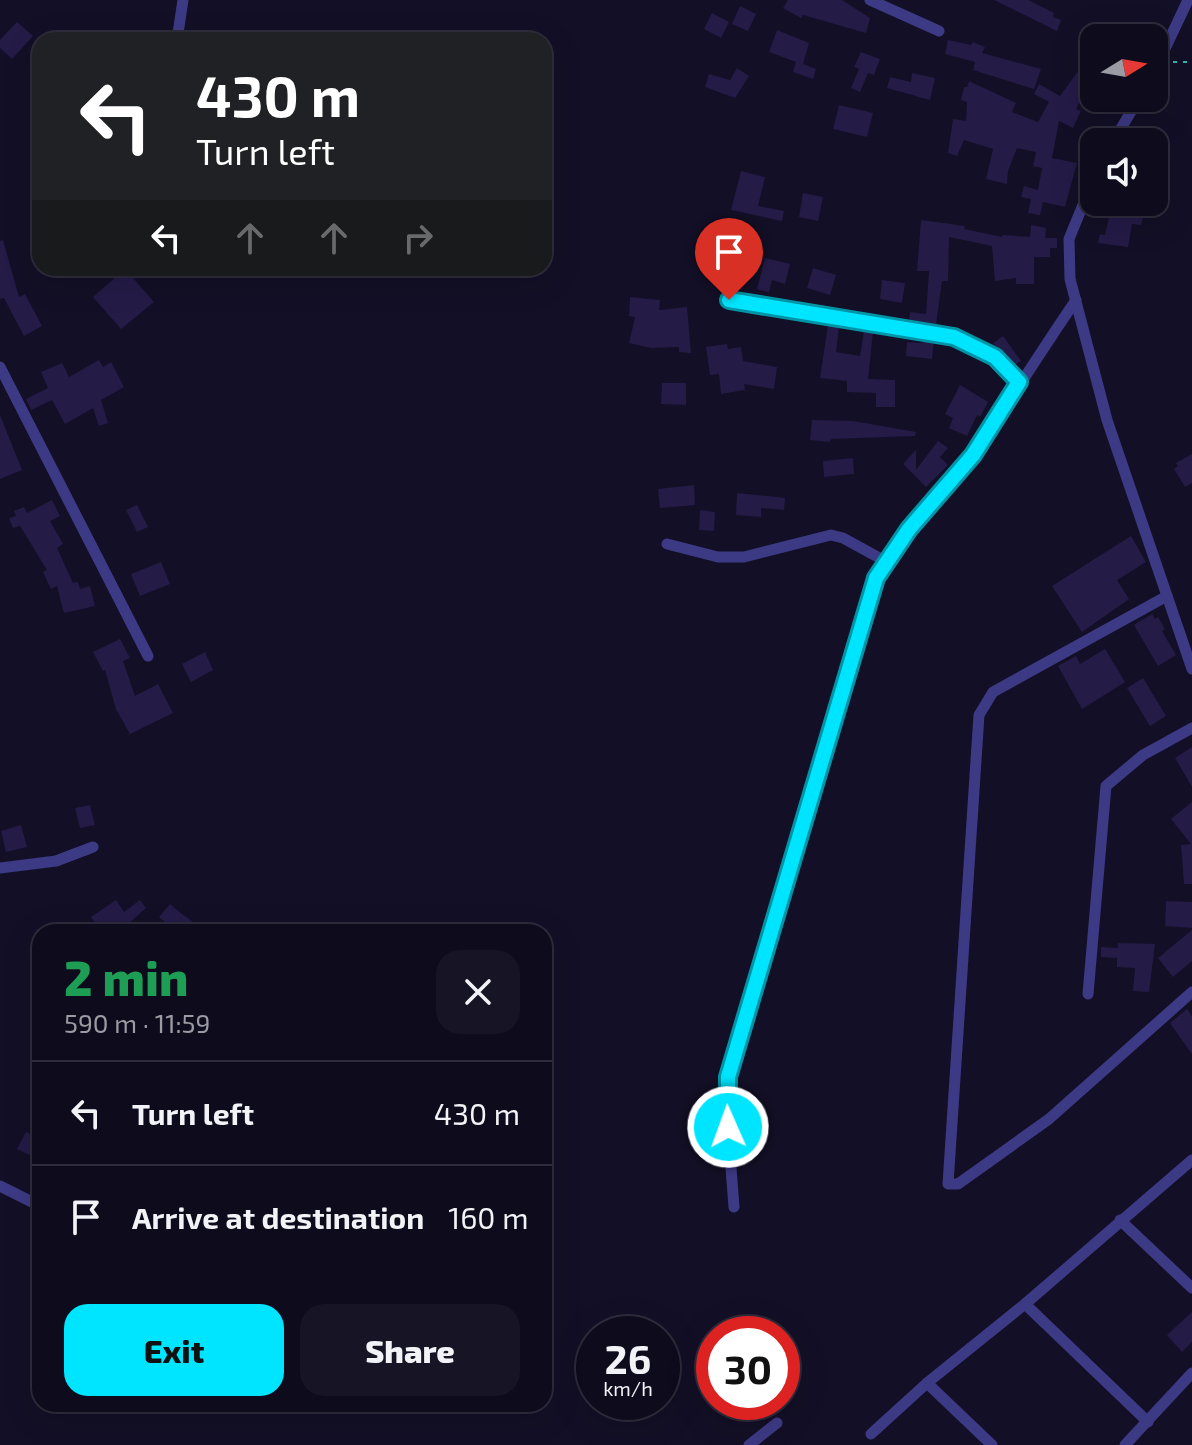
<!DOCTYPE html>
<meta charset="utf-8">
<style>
:root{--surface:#0e0b1c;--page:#171425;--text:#f1f3f6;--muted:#9b9ba3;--line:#2e2b3b;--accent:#00e5ff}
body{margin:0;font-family:"Exo 2",sans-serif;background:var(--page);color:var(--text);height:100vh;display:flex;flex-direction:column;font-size:30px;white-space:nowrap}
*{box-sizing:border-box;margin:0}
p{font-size:26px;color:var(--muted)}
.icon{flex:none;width:44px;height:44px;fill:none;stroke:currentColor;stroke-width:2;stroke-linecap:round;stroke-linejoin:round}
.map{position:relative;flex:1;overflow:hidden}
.panel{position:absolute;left:32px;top:924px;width:520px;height:488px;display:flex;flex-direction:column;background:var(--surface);border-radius:24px;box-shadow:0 8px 32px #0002,0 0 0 2px var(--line)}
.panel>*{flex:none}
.banner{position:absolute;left:32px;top:32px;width:520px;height:244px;border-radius:24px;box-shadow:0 8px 32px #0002,0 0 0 2px var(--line);background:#202124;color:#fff;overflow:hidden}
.needle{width:52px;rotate:79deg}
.fabs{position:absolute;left:1080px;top:24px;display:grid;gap:16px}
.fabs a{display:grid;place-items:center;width:88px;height:88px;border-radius:16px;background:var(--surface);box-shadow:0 8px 32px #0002,0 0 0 2px var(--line);font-size:40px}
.speed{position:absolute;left:576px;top:1316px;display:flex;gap:16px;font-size:40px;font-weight:700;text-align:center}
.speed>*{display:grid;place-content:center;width:104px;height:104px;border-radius:50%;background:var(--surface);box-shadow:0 8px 32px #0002,0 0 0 2px var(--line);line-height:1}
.speed small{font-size:20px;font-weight:400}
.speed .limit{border:12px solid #d22;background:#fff;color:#111}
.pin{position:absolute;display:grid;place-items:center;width:68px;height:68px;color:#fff;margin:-82px -34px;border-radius:50% 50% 50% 0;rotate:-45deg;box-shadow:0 0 8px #0007}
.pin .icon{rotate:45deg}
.me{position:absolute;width:88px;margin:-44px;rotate:358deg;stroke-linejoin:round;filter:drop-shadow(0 0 6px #0008)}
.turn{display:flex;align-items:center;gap:28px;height:168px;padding:0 32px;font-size:36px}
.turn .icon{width:104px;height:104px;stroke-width:2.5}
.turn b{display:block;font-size:56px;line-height:68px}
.lanes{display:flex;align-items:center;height:76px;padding:0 32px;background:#0003;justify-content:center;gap:40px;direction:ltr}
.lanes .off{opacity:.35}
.round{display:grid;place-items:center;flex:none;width:84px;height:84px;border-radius:24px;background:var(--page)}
.head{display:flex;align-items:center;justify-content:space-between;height:136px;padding:0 32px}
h1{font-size:48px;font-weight:800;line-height:60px;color:#1e9e55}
.cta{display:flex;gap:16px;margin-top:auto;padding:16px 32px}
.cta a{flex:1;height:92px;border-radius:24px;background:var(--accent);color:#111;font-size:32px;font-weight:800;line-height:92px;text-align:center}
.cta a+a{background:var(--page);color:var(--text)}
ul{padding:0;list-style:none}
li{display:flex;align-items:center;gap:24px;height:104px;padding:0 32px;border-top:2px solid var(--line)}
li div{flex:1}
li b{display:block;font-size:30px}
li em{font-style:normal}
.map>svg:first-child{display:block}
.building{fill:#241b47}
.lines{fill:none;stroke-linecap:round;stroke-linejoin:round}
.path{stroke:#2fb8b0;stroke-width:2;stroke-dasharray:4 6;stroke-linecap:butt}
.minor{stroke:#3d3a85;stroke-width:11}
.route-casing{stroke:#0095a6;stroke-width:20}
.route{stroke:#00e5ff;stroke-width:14}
</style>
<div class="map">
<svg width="1192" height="1445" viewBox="0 0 1192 1445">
<rect width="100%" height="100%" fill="#130f26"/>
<g class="building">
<path d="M 788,0 L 842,0 L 870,18 L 866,33 L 803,15 L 801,18 L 783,8 Z"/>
<path d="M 994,0 L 1028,0 L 1054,13 L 1053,17 L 1061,20 L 1057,31 Z"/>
<path d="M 740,6 L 756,14 L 748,31 L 732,24 Z"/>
<path d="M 712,13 L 729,22 L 721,38 L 704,29 Z"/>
<path d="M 17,22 L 33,36 L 12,59 L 0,48 L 0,40 Z"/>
<path d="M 777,30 L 809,43 L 803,64 L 816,69 L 813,79 L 793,72 L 796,62 L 769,52 Z"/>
<path d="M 948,40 L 971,45 L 973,42 L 985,47 L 982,53 L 1041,69 L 1034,89 L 973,70 L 975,62 L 945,54 Z"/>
<path d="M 1094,49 L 1094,74 L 1076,109 L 1081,111 L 1073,128 L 1059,121 L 1052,158 L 1077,163 L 1065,207 L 1043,202 L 1040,215 L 1028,213 L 1031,199 L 1021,197 L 1024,186 L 1038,190 L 1042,168 L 1033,166 L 1036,152 L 1017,148 L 1008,171 L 1007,184 L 986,179 L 993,149 L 964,140 L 957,156 L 948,153 L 953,119 L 966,121 L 967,102 L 961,100 L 964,87 L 967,87 L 969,81 L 1016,103 L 1012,112 L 1038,122 L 1049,102 L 1034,94 L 1039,84 L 1060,96 Z"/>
<path d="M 861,52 L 880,59 L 874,75 L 868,73 L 860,92 L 851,88 L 859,69 L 854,67 Z"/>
<path d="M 737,68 L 749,76 L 735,98 L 705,87 L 709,74 L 730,80 Z"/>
<path d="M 912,73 L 935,78 L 930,100 L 887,88 L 890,77 L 911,82 Z"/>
<path d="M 839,105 L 873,113 L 867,137 L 833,129 Z"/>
<path d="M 741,171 L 765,177 L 758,206 L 784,211 L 782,221 L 731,210 Z"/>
<path d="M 803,193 L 823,197 L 818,221 L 799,217 Z"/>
<path d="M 1111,208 L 1144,214 L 1141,225 L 1132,224 L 1128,247 L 1098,243 L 1100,234 L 1105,235 Z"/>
<path d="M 921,220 L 965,226 L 964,229 L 1002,237 L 1003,235 L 1030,237 L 1031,225 L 1046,228 L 1045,238 L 1057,238 L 1057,248 L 1050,248 L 1050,257 L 1034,257 L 1034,284 L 1016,284 L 1016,278 L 995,281 L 992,246 L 949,237 L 948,281 L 942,281 L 936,325 L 909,321 L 910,312 L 926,314 L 929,271 L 917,271 Z"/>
<path d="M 3,240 L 19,297 L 25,294 L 42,326 L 24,336 L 4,298 L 0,299 L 0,241 Z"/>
<path d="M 765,258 L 790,264 L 785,284 L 772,280 L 769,292 L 757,289 Z"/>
<path d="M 813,268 L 836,275 L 830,295 L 807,288 Z"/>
<path d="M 125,269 L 154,302 L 121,329 L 93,297 Z"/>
<path d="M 882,280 L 905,283 L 902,303 L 880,299 Z"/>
<path d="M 630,297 L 660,300 L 659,310 L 687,307 L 691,353 L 679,352 L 679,347 L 651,348 L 629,343 L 635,317 L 629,316 Z"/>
<path d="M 828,325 L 839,327 L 836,352 L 860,356 L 864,331 L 873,332 L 868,379 L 895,380 L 895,407 L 876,407 L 876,393 L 847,392 L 847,381 L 820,378 Z"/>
<path d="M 1003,336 L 1021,361 L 1015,365 L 993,343 Z"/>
<path d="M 924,341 L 934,342 L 932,359 L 906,356 L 907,342 L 923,343 Z"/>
<path d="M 727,344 L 728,349 L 741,347 L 743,361 L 777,367 L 774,389 L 744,384 L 745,390 L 721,394 L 719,374 L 710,375 L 706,347 Z"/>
<path d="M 99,360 L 103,367 L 111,362 L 124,387 L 101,400 L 108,423 L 99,426 L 93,408 L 65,424 L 52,400 L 31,410 L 26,399 L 48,388 L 41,372 L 62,363 L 69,377 Z"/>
<path d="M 662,383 L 686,383 L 686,405 L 661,404 Z"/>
<path d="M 960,385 L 988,402 L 980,417 L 977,415 L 967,436 L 949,428 L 953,418 L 945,414 Z"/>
<path d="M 0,415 L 22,470 L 0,479 Z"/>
<path d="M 812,420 L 853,421 L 916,432 L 915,436 L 831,439 L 830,442 L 810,440 Z"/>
<path d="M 938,441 L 948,448 L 940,457 L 948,465 L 926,487 L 903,464 L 916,450 L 916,470 Z"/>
<path d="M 1192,454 L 1192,483 L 1185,487 L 1174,469 L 1178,466 L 1176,463 Z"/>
<path d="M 853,458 L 854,474 L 824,477 L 823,461 Z"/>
<path d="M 694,485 L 695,505 L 660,508 L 658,489 Z"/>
<path d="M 737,493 L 785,498 L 784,510 L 761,508 L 761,517 L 736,515 Z"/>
<path d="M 52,500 L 60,516 L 50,521 L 63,544 L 57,548 L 73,583 L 78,582 L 80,589 L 90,586 L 95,606 L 64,613 L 57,586 L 51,589 L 43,572 L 47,570 L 20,526 L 13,528 L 9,518 L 16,516 L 14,511 L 24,507 L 27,513 Z"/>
<path d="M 137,505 L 148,527 L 137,532 L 126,510 Z"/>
<path d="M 700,510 L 715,512 L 714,531 L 699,530 Z"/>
<path d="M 1131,536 L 1146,562 L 1117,580 L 1129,599 L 1082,632 L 1052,586 Z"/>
<path d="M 161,562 L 170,584 L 140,596 L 131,574 Z"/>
<path d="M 1152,614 L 1155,619 L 1158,617 L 1165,629 L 1162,631 L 1176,655 L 1158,666 L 1134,625 Z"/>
<path d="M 120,639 L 130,658 L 123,661 L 135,696 L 158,684 L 173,713 L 130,734 L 116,709 L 105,670 L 103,671 L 93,652 Z"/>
<path d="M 1105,649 L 1125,682 L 1082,709 L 1058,666 L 1076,656 L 1080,664 Z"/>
<path d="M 205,652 L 213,670 L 191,682 L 182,664 Z"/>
<path d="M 1143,678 L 1166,716 L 1150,726 L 1127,688 Z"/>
<path d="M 1192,747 L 1192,787 L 1175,758 Z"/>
<path d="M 1192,802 L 1192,884 L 1184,884 L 1181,845 L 1191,844 L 1171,819 Z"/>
<path d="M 90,805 L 95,825 L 80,828 L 75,808 Z"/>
<path d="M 21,825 L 27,847 L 6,852 L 1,831 Z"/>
<path d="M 116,900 L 124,912 L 140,900 L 146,908 L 119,932 L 95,932 L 91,926 L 95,923 L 91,917 Z"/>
<path d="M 1166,901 L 1192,902 L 1192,928 L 1165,926 Z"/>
<path d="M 170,904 L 182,914 L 207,932 L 169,932 L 172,928 L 159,917 Z"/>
<path d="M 1192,930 L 1192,961 L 1173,977 L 1158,958 Z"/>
<path d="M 1118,943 L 1155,944 L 1149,992 L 1133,991 L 1135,968 L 1117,967 L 1117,958 L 1101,957 L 1101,947 L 1118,948 Z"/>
<path d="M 1187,1009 L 1192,1016 L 1192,1054 L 1170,1023 Z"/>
<path d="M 26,1132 L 40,1139 L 40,1160 L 17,1149 Z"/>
<path d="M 1192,1312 L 1192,1342 L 1182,1352 L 1167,1335 Z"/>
</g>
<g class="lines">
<path class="path" d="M 1173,62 L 1192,62"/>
<g class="minor">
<path d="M 870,0 L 939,31"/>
<path d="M 177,40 L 183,0"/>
<path d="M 1154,72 L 1188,0"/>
<path d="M 1113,142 L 1139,98"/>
<path d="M 1094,178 L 1069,239 L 1070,279 L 1107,420 L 1192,669"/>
<path d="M 729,300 L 954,337 L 995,357 L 1019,382"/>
<path d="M 0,367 L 148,656"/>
<path d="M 667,544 L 718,557 L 744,557 L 831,535 L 843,538 L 885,561"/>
<path d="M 1167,596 L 993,692 L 979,715 L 948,1184 L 958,1184 L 1049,1119 L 1192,992"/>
<path d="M 0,868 L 56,861 L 93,847"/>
<path d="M 1088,994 L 1106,786 L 1143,755 L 1192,728"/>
<path d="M 0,1186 L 40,1206"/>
<path d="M 734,1207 L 726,1102 L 728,1077 L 876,578 C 900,530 943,496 974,453 C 1009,403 1041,351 1076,300"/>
<path d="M 1120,1220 L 1192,1288"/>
<path d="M 1025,1304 L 1148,1422"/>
<path d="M 927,1383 L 992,1445"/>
<path d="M 871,1434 L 927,1383 L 1025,1304 L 1192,1160"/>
<path d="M 749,1445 L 777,1423"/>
<path d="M 1125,1445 L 1192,1373"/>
</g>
</g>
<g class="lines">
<defs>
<path id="route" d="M 728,1127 L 728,1077 L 876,578 L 909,529 L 973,455 L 1019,382 L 995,357 L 954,337 L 729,300"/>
</defs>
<use href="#route" class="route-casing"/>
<use href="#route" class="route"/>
</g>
</svg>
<div class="fabs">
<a><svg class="needle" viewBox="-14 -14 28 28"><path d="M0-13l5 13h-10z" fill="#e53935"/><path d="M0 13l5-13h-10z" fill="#9b9ba3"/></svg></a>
<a><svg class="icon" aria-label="sound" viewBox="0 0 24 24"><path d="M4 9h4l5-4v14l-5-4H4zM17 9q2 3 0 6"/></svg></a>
</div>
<div class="speed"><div>26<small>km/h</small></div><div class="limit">30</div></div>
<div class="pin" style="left:729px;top:300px;background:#d93025"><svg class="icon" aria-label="arrive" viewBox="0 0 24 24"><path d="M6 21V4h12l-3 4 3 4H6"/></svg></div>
<svg class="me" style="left:728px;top:1127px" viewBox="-20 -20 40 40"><circle r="17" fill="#00e5ff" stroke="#fff" stroke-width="3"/><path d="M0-11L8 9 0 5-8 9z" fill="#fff"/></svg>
<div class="banner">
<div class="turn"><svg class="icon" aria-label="left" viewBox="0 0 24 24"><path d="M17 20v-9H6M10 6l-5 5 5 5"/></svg><div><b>430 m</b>Turn left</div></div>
<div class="lanes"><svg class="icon" aria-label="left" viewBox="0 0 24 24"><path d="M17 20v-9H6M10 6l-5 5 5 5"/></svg><svg class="icon off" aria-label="ahead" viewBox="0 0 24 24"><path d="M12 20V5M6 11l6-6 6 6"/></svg><svg class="icon off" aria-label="ahead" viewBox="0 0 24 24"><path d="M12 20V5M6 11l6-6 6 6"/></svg><svg class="icon off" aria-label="right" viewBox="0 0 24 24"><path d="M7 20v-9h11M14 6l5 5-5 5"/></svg></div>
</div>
<section class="panel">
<div class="head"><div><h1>2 min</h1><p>590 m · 11:59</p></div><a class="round"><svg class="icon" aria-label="close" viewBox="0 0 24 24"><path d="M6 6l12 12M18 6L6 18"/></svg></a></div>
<ul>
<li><svg class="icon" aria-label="left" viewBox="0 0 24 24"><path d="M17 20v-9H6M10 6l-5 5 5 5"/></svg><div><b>Turn left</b></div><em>430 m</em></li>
<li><svg class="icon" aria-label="arrive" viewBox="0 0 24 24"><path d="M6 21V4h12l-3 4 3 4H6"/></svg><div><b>Arrive at destination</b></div><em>160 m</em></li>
</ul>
<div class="cta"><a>Exit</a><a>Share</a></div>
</section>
</div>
